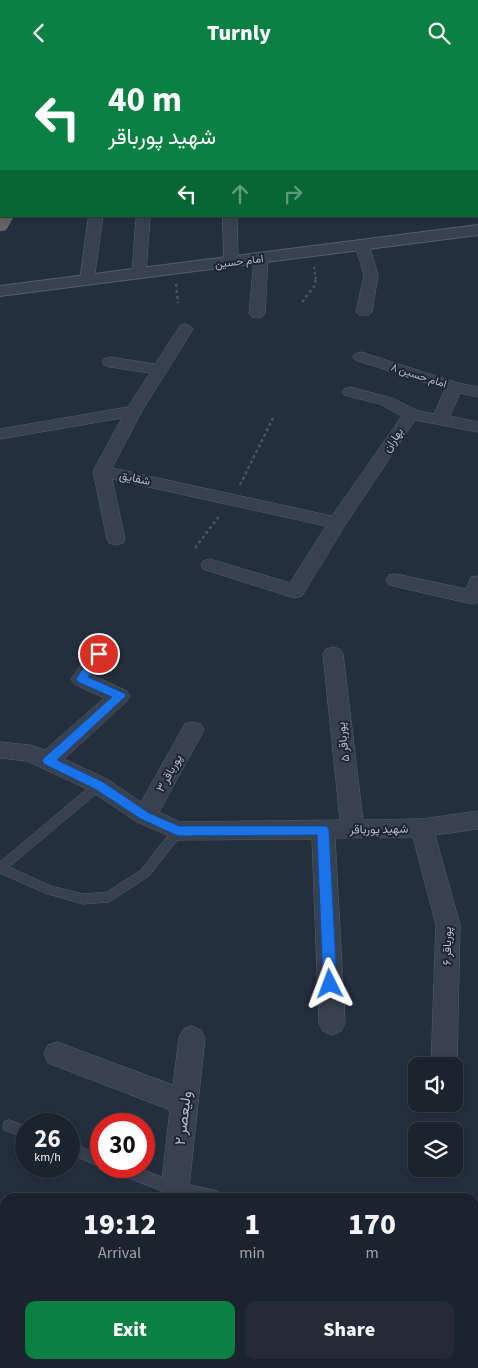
<!DOCTYPE html>
<meta charset="utf-8">
<style>
:root{--surface:#1b232e;--page:#242b36;--text:#f1f3f6;--muted:#a0a4aa;--line:#39404a;--accent:#0b8043}
body{margin:0;font-family:"Source Sans 3",Vazirmatn,sans-serif;background:var(--page);color:var(--text);height:100vh;display:flex;flex-direction:column;font-size:19px;white-space:nowrap}
*{box-sizing:border-box;margin:0}
p{font-size:16px;color:var(--muted)}
.icon{flex:none;width:28px;height:28px;fill:none;stroke:currentColor;stroke-width:2;stroke-linecap:round;stroke-linejoin:round}
.map{position:relative;flex:1;overflow:hidden}
.side{position:absolute;left:0px;top:1128px;width:479px;height:176px;display:flex;flex-direction:column;background:var(--surface);border-radius:15px 15px 0 0;box-shadow:0 2px 8px #0003,0 0 0 1px var(--line)}
.side>*{flex:none}
.banner{position:absolute;left:0px;top:0px;width:479px;height:152px;box-shadow:0 2px 8px #0003,0 0 0 1px var(--line);background:#0b8043;color:#fff;overflow:hidden}
.controls{position:absolute;left:408px;top:992px;display:grid;gap:10px}
.controls a{display:grid;place-items:center;width:55px;height:55px;border-radius:10px;background:var(--surface);box-shadow:0 2px 8px #0003,0 0 0 1px var(--line);font-size:25px}
.speed{position:absolute;left:15px;top:1048px;display:flex;gap:10px;font-size:25px;font-weight:700;text-align:center}
.speed>*{display:grid;place-content:center;width:65px;height:65px;border-radius:50%;background:var(--surface);box-shadow:0 2px 8px #0003,0 0 0 1px var(--line);line-height:1}
.speed small{font-size:12px;font-weight:400}
.speed .limit{border:8px solid #d22;background:#fff;color:#111}
.pin{position:absolute;display:grid;place-items:center;width:42px;height:42px;color:#fff;margin:-21px;border:2px solid #fff;border-radius:50%;box-shadow:0 1px 5px #0007}
.me{position:absolute;width:55px;margin:-28px;rotate:357deg;stroke-linejoin:round;filter:drop-shadow(0 0 4px #0008)}
.turn{display:flex;align-items:center;gap:18px;height:105px;padding:0 25px;font-size:22px}
.turn .icon{width:65px;height:65px;stroke-width:2.5}
.turn b{display:block;font-size:35px;line-height:42px}
.lanes{display:flex;align-items:center;height:48px;padding:0 25px;background:#0003;justify-content:center;gap:25px;direction:ltr}
.lanes .off{opacity:.35}
.eta{display:flex;justify-content:space-evenly;align-items:center;height:85px;text-align:center}
.eta b{font-size:30px;font-weight:800;line-height:35px}
.button{display:flex;gap:10px;margin-top:auto;padding:10px 25px}
.button a{flex:1;height:58px;border-radius:10px;background:var(--accent);color:#fff;font-size:20px;font-weight:800;line-height:58px;text-align:center}
.button a+a{background:var(--page);color:var(--text)}
header{display:flex;justify-content:space-between;align-items:center;height:65px;padding:0 25px;background:var(--accent);color:#fff;font-size:22px;font-weight:800}
.map>svg:first-child{display:block}
.lines{fill:none;stroke-linecap:round;stroke-linejoin:round}
.service-casing{stroke:#565f6c;stroke-width:1}
.minor-casing{stroke:#565f6c;stroke-width:1}
.tertiary-casing{stroke:#565f6c;stroke-width:2}
.trunk-casing{stroke:#434c59;stroke-width:1}
.path-far1{stroke:#44595c;stroke-width:2;stroke-dasharray:2.5 2.5;stroke-linecap:butt}
.path{stroke:#44595c;stroke-width:2.5;stroke-dasharray:3 3;stroke-linecap:butt}
.service{fill:#38414e;fill-rule:evenodd}
.minor{fill:#38414e;fill-rule:evenodd}
.tertiary{fill:#38414e;fill-rule:evenodd}
.trunk{fill:#656462;fill-rule:evenodd}
.route{fill:#1a73e8;stroke:#114b97}
.labels{text-anchor:middle;stroke-width:4;stroke-linejoin:round;paint-order:stroke}
.far-street-label{font-size:11px;fill:#b4bcc9;stroke:#1d2633}
.street-label{font-size:12px;fill:#b4bcc9;stroke:#1d2633}
.near-street-label{font-size:15px;fill:#b4bcc9;stroke:#1d2633}
</style>
<header><svg class="icon" aria-label="back" viewBox="0 0 24 24"><path d="M15 5l-7 7 7 7"/></svg>Turnly<svg class="icon" aria-label="search" viewBox="0 0 24 24"><circle cx="10" cy="10" r="6"/><path d="M15 15l6 6"/></svg></header>
<div class="map">
<svg width="478" height="1303" viewBox="0 0 478 1303">
<rect width="100%" height="100%" fill="#242f3e"/>
<g class="lines">
<defs>
<g id="service">
<path d="M 99,716 L 103,717 L 104,720 L 103,723 L 9,802 L 51,821 L 83,829 L 107,827 L 141,805 L 174,763 L 178,762 L 182,763 L 183,766 L 182,769 L 149,811 L 109,837 L 83,839 L 45,828 L 0,808 L 0,797 L 95,717 Z"/>
<path d="M 9,1055 L 26,1061 L 26,1073 L 4,1065 L 3,1061 L 4,1057 Z"/>
<path d="M 69,1077 L 101,1090 L 101,1101 L 104,1101 L 101,1102 L 69,1089 Z"/>
<path d="M 109,1101 L 133,1101 L 175,1117 L 214,1125 L 219,1127 L 221,1132 L 184,1132 L 175,1131 L 110,1106 Z"/>
</g>
<g id="minor">
<rect x="249" y="0" width="12" height="1"/>
<rect x="362" y="0" width="12" height="1"/>
<rect x="404" y="0" width="12" height="1"/>
<path d="M 89,151 L 103,151 L 94,215 L 92,218 L 82,218 L 80,215 Z"/>
<path d="M 138,151 L 148,151 L 150,154 L 146,208 L 144,211 L 134,211 L 132,208 L 136,154 Z"/>
<path d="M 223,151 L 237,151 L 238,197 L 236,200 L 226,200 L 224,197 Z"/>
<path d="M 362,176 L 367,177 L 369,180 L 378,210 L 372,247 L 369,250 L 359,250 L 356,247 L 364,210 L 355,180 L 357,177 Z"/>
<path d="M 261,189 L 266,190 L 268,193 L 265,249 L 262,252 L 252,252 L 249,249 L 254,193 L 256,190 Z"/>
<path d="M 185,259 L 190,261 L 193,264 L 142,346 L 112,403 L 332,451 L 402,351 L 380,339 L 344,330 L 342,327 L 344,324 L 350,322 L 392,333 L 416,345 L 434,349 L 445,324 L 355,295 L 353,292 L 355,289 L 361,287 L 458,318 L 478,322 L 478,332 L 460,328 L 450,351 L 478,357 L 478,367 L 415,355 L 345,460 L 302,531 L 295,533 L 288,531 L 203,504 L 201,500 L 203,496 L 210,494 L 290,518 L 326,461 L 112,414 L 125,474 L 123,478 L 116,480 L 109,478 L 107,474 L 93,406 L 122,353 L 0,374 L 0,364 L 128,342 L 150,308 L 110,302 L 104,300 L 102,297 L 104,294 L 110,292 L 155,299 L 180,261 Z"/>
<path d="M 396,509 L 466,524 L 471,512 L 478,511 L 478,537 L 472,539 L 389,520 L 386,515 L 389,510 Z"/>
<path d="M 99,582 L 106,584 L 109,589 L 94,611 L 127,626 L 130,631 L 127,636 L 64,694 L 107,714 L 141,737 L 185,659 L 193,657 L 201,659 L 204,665 L 159,747 L 180,757 L 340,755 L 323,589 L 326,584 L 333,582 L 340,584 L 343,589 L 363,755 L 422,754 L 478,746 L 478,764 L 435,770 L 460,860 L 457,1001 L 454,1009 L 454,1001 L 431,1001 L 436,860 L 413,772 L 335,773 L 345,958 L 341,966 L 332,970 L 323,966 L 319,958 L 312,774 L 178,775 L 137,757 L 91,726 L 40,702 L 27,696 L 0,693 L 0,677 L 30,680 L 45,685 L 104,633 L 74,619 L 71,614 L 92,584 Z"/>
<path d="M 192,961 L 201,965 L 205,973 L 188,1132 L 160,1132 L 170,1045 L 48,998 L 44,989 L 48,980 L 57,977 L 173,1020 L 179,973 L 183,965 Z"/>
<rect x="0" y="1261" width="5" height="30"/>
<path d="M 117,1299 L 170,1299 L 172,1303 L 119,1303 Z"/>
</g>
<path id="tertiary" d="M 478,160 L 478,170 L 0,231 L 0,221 Z"/>
<g id="trunk">
<rect x="85" y="0" width="14" height="1"/>
<path d="M 0,147 L 1,151 L 14,151 L 6,165 L 0,166 Z"/>
</g>
</defs>
<use href="#service" class="service-casing"/>
<use href="#minor" class="minor-casing"/>
<use href="#tertiary" class="tertiary-casing"/>
<use href="#trunk" class="trunk-casing"/>
<path class="path-far1" d="M 314,202 L 316,216"/>
<g class="path">
<path d="M 176,219 L 178,238"/>
<path d="M 302,237 L 316,219 L 315,214"/>
<path d="M 240,420 L 273,353"/>
<path d="M 195,483 L 220,450"/>
</g>
<use href="#service" class="service"/>
<use href="#minor" class="minor"/>
<use href="#tertiary" class="tertiary"/>
<use href="#trunk" class="trunk"/>
</g>
<path class="route" d="M 99,585 L 105,589 L 88,612 L 124,628 L 126,631 L 57,695 L 103,717 L 149,748 L 179,761 L 327,761 L 329,765 L 337,919 L 335,924 L 330,925 L 325,924 L 323,919 L 317,770 L 178,771 L 141,754 L 95,724 L 44,699 L 42,696 L 44,693 L 112,632 L 78,617 L 76,614 L 95,586 Z"/>
<g class="labels">
<g class="far-street-label">
<text transform="translate(239 196) rotate(-7)" y="4">امام حسین</text>
<text transform="translate(419 310) rotate(18)" y="4">امام حسین ۸</text>
</g>
<g class="street-label">
<text transform="translate(393 375) rotate(-56)" y="4">بهاران</text>
<text transform="translate(135 413) rotate(12)" y="4">شقایق</text>
<text transform="translate(343 677) rotate(-97)" y="4">پورباقر ۵</text>
<text transform="translate(169 708) rotate(-61)" y="4">پورباقر ۳</text>
<text transform="translate(379 764) rotate(-1)" y="4">شهید پورباقر</text>
<text transform="translate(447 881) rotate(-90)" y="4">پورباقر ۶</text>
</g>
<g class="near-street-label">
<text transform="translate(183 1053) rotate(-83)" y="5">ولیعصر ۲</text>
</g>
</g>
</svg>
<div class="controls">
<a><svg class="icon" aria-label="sound" viewBox="0 0 24 24"><path d="M4 9h4l5-4v14l-5-4H4zM17 9q2 3 0 6"/></svg></a>
<a><svg class="icon" aria-label="layers" viewBox="0 0 24 24"><path d="M12 4l9 5-9 5-9-5zM3 14l9 5 9-5"/></svg></a>
</div>
<div class="speed"><div>26<small>km/h</small></div><div class="limit">30</div></div>
<div class="pin" style="left:99px;top:589px;background:#d93025"><svg class="icon" aria-label="arrive" viewBox="0 0 24 24"><path d="M6 21V4h12l-3 4 3 4H6"/></svg></div>
<svg class="me" style="left:330px;top:919px" viewBox="-20 -20 40 40"><path d="M0-17L14 15 0 8-14 15z" fill="#1a73e8" stroke="#fff" stroke-width="4"/></svg>
<div class="banner">
<div class="turn"><svg class="icon" aria-label="left" viewBox="0 0 24 24"><path d="M17 20v-9H6M10 6l-5 5 5 5"/></svg><div><b>40 m</b>شهید پورباقر</div></div>
<div class="lanes"><svg class="icon" aria-label="left" viewBox="0 0 24 24"><path d="M17 20v-9H6M10 6l-5 5 5 5"/></svg><svg class="icon off" aria-label="ahead" viewBox="0 0 24 24"><path d="M12 20V5M6 11l6-6 6 6"/></svg><svg class="icon off" aria-label="right" viewBox="0 0 24 24"><path d="M7 20v-9h11M14 6l5 5-5 5"/></svg></div>
</div>
<section class="side">
<div class="eta">
<div><b>19:12</b><p>Arrival</p></div>
<div><b>1</b><p>min</p></div>
<div><b>170</b><p>m</p></div>
</div>
<div class="button"><a>Exit</a><a>Share</a></div>
</section>
</div>
